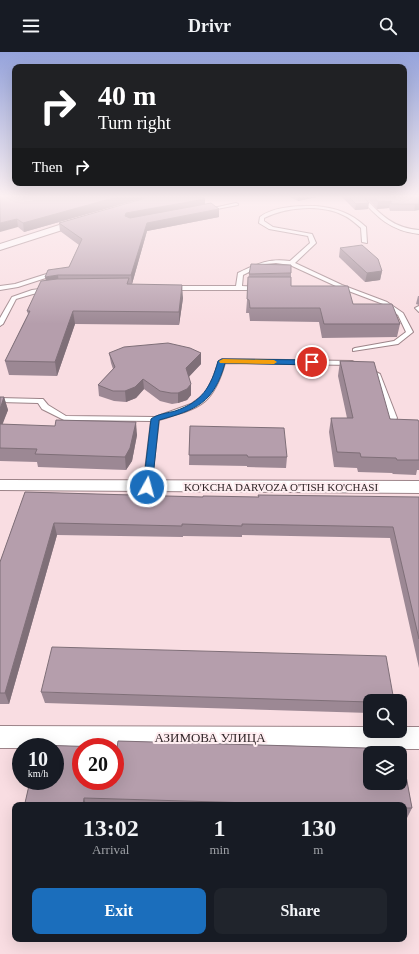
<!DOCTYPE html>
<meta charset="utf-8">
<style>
:root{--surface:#171b24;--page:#20242c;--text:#f1f3f6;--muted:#9ea1a6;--accent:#1b6ebc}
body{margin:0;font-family:"Times New Roman",serif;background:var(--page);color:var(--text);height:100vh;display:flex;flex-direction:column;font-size:15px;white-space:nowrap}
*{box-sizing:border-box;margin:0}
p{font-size:13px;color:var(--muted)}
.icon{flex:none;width:22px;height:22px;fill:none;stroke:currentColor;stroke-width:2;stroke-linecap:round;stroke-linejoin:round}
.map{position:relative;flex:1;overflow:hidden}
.panel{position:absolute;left:12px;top:750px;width:395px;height:140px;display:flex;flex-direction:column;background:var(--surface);border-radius:8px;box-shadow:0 4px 16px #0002}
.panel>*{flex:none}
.guide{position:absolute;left:12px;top:12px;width:395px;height:122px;border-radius:8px;box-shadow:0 4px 16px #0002;background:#202124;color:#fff;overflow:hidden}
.controls{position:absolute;left:363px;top:642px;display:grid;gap:8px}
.controls a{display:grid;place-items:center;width:44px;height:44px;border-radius:8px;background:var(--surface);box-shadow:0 4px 16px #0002;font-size:20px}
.speed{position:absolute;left:12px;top:686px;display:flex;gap:8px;font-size:20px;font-weight:700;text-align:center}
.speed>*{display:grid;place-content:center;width:52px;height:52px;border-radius:50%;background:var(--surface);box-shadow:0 4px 16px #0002;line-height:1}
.speed small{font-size:10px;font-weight:400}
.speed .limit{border:6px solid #d22;background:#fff;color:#111}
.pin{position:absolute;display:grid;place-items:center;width:34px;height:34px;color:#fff;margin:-17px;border:2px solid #fff;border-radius:50%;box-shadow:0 1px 4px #0007}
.me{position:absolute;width:44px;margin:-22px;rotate:7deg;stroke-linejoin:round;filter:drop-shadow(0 0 3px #0008)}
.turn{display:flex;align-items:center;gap:14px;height:84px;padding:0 20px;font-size:18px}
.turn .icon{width:52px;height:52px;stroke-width:2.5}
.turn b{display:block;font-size:28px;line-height:34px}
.then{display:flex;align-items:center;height:38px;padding:0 20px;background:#0003;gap:8px;font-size:15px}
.eta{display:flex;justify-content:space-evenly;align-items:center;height:68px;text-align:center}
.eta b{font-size:24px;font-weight:700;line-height:28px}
.cta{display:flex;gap:8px;margin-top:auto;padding:8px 20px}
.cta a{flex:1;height:46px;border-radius:8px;background:var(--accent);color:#fff;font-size:16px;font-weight:700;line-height:46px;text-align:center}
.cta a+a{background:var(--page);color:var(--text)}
header{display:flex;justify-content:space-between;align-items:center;height:52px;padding:0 20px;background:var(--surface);font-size:18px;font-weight:700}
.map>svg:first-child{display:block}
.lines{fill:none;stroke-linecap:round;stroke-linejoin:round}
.service-casing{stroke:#9d8489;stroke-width:2}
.minor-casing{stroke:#9d8489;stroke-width:2}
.service{fill:#fff;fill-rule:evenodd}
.minor{fill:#fff;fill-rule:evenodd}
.wall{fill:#9c8894;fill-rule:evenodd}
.shaded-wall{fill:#7f6f78}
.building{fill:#b59eac;stroke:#7f6f78;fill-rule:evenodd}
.route{fill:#1b6ebc;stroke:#12487a}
.slow{fill:#f59e0b}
.labels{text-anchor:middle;stroke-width:4;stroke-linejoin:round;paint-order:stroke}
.street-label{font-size:11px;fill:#2f2527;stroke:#feedf0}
.near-street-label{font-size:13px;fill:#2f2527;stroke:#feedf0}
</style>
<header><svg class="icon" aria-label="menu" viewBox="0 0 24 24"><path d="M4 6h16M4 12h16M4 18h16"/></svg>Drivr<svg class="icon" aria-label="search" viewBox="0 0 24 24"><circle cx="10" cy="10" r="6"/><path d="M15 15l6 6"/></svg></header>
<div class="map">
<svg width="419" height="902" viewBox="0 0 419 902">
<rect width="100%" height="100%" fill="#f9dde2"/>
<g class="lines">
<defs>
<g id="service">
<path d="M 359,145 L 364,145 C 381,163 393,176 419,178 L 419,182 C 391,179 377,165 359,145 Z"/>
<path d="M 236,151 L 238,152 L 238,153 L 206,159 L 204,158 Z"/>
<path d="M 316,154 C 336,156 351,161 366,175 L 367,191 L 362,190 L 361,176 C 355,171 350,166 343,163 C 320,152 287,155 264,166 L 264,169 L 273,175 L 312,182 L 316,191 L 295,211 L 342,233 L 387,250 L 403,261 L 413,280 L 398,292 L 353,299 L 353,297 L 355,296 L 394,289 L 406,280 L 398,263 L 383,252 L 338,235 L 290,213 L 276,211 L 265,212 L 243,223 L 242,234 L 261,235 L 262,236 L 259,238 L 172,238 L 169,236 L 172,234 L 236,234 L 238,221 C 257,212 268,206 290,209 L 310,191 L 308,184 L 269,177 L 259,171 L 260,165 C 274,154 298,154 316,154 Z"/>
<path d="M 56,219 L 58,220 L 58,222 L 18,235 L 0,238 L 0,234 L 15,232 Z"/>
<path d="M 47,236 L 49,237 L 49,239 L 33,242 L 16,247 L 3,272 L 0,274 L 0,266 L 12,245 L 32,238 Z"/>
<path d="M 419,254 L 419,260 L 415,256 Z"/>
<path d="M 222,307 L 352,309 L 356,311 L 352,313 L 225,311 C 213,354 199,356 159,368 L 151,435 L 147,438 L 143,435 L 151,369 L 64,368 L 42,357 L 38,351 L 0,350 L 0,346 L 40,347 L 43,347 L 48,353 L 66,364 L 155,365 L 191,352 L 205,342 L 213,326 L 219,309 Z"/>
<path d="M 373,320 L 376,320 L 380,322 L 397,366 L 396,368 L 393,368 L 389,366 L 372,322 Z"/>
</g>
<g id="minor">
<path d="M 81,166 L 84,167 L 86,169 L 84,171 L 0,198 L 0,192 Z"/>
<path d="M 0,428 L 419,429 L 419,441 L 0,438 Z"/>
<path d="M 0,674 L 370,675 L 370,679 L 400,679 L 400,675 L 419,675 L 419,697 L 0,696 Z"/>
</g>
</defs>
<use href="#service" class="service-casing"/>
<use href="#minor" class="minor-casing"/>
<use href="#service" class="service"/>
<use href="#minor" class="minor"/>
</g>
<g class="wall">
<path d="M 0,145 L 147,145 L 24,180 L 18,175 Z"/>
<path d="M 290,145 L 317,145 L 298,149 Z"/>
<path d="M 342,145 L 364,145 L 368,157 L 355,158 Z"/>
<path d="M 366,145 L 419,145 L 414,159 L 390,159 L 389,156 L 377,157 Z"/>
<path d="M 205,147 L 205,152 L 219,165 L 147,179 L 132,232 L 183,246 L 179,273 L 75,272 L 57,324 L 9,323 L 5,309 L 28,262 L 27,259 L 46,228 L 69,215 L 79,193 L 60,179 L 59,171 Z"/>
<path d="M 340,196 L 382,219 L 380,228 L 365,230 L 339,205 Z"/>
<path d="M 291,221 L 291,234 L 353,252 L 400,272 L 397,285 L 322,286 L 319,270 L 250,269 L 249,261 L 246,261 L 249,222 Z"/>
<path d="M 418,244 L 419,244 L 419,253 L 416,252 Z"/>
<path d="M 109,301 L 201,312 L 189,324 L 191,343 L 187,348 L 178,351 L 172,352 L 160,349 L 144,337 L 136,346 L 126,350 L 114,349 L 99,344 L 98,333 L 113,317 L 111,311 Z"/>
<path d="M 340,309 L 390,367 L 419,370 L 419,418 L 417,418 L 416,423 L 393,422 L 392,421 L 358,420 L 357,416 L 334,415 L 329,380 L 331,366 L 347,366 L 338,324 Z"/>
<path d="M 0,345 L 4,345 L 8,358 L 2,372 L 137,383 L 132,409 L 126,418 L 38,415 L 37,410 L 0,409 Z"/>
<path d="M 190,374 L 287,405 L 286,416 L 247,415 L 247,414 L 189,413 Z"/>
<path d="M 25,440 L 203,445 L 419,445 L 419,616 L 390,486 L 242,483 L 242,485 L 183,484 L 183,485 L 57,483 L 9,652 L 0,652 L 0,510 Z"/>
<path d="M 41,640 L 370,649 L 370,661 L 45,651 Z"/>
<path d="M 118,689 L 401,697 L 412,756 L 407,766 L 404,765 L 404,753 L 25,753 L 25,751 L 30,729 L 55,729 L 55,695 L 38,695 L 38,693 L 101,695 L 81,695 L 81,729 L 115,729 L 115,695 L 117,696 ZM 370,701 L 400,701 L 400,731 L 370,731 Z"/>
</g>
<g class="shaded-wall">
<path d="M 117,145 L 147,145 L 24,180 L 23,171 Z"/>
<path d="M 298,145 L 317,145 L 298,149 Z"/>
<path d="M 205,147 L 205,155 L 127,170 L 125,164 L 126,161 Z"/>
<path d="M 391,149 L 389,156 L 377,157 L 378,150 Z"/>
<path d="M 369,151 L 368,157 L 355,158 L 356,152 Z"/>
<path d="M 415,152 L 419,152 L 419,158 L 414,159 Z"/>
<path d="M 219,157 L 219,165 L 147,179 L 132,232 L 131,223 L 147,171 Z"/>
<path d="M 17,167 L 18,175 L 0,180 L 0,171 Z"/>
<path d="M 382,219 L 380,228 L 365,230 L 367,221 Z"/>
<path d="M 58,223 L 59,232 L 47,234 L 45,225 Z"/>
<path d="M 182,233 L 183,246 L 179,273 L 179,260 Z"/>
<path d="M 73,259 L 75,272 L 57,324 L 55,310 Z"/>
<path d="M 201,301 L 201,312 L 187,327 L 186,316 Z"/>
<path d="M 143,327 L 144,337 L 136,346 L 126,350 L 125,339 Z"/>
<path d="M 191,332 L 191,343 L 187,348 L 178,351 L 178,341 Z"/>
<path d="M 4,345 L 8,358 L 0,379 L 0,357 Z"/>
<path d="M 136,370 L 137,383 L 132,409 L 126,418 L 125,405 Z"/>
<path d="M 54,471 L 57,483 L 9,652 L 5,641 Z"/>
<path d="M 84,746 L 86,753 L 83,753 Z"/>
</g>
<g class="building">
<path d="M 0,145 L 117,145 L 23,171 L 17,167 L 0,171 Z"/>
<path d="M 149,145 L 202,145 L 205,147 L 126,161 L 125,164 L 130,166 L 211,151 L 219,157 L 147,171 L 131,223 L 58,223 L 45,225 L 48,218 L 69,215 L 82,187 L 59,171 Z"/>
<path d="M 349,145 L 364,145 L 369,151 L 356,152 Z"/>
<path d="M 374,145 L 419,145 L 419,152 L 391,152 L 391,149 L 378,150 Z"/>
<path d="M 362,193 L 378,207 L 382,219 L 367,221 L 340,196 Z"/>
<path d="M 251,212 L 291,213 L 291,221 L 249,222 Z"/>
<path d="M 248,225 L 291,225 L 291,234 L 348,234 L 353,252 L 392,252 L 400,272 L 324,272 L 320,256 L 250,256 L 249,248 L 247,247 Z"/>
<path d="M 129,226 L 127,232 L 182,233 L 179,260 L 73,259 L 55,310 L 5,309 L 30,259 L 27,259 L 41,229 L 57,227 Z"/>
<path d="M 168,291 L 190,296 L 201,301 L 186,316 L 191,332 L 187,337 L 178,341 L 171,341 L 160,339 L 143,327 L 135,335 L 125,339 L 113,339 L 98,333 L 115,315 L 109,301 L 124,295 Z"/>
<path d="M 340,309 L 374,310 L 390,367 L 418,368 L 419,370 L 419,408 L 397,408 L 396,406 L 361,405 L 360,401 L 337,400 L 331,366 L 353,366 Z"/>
<path d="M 0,345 L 4,345 L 0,357 Z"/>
<path d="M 56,368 L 136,370 L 130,396 L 125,405 L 35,402 L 37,397 L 0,396 L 0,372 L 55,374 Z"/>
<path d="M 190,374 L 284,376 L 287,405 L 248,405 L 247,403 L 189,403 Z"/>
<path d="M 25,440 L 203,445 L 203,444 L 259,445 L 258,443 L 419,445 L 419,587 L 393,475 L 242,472 L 242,474 L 182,472 L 182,474 L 54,471 L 5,641 L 0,641 L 0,510 Z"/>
<path d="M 52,595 L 386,604 L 394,649 L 370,649 L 370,650 L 41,640 Z"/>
<path d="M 118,689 L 401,697 L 412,756 L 404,756 L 404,753 L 318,753 L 84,746 L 83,753 L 25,751 L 30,729 L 55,729 L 55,695 L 38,695 L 38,693 L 101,695 L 81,695 L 81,729 L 115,729 L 115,695 L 117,696 ZM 370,701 L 400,701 L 400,731 L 370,731 Z"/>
</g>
<linearGradient id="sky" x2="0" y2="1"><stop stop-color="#95a3db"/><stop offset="0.53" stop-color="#fcf0f2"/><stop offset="1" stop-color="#fcf0f2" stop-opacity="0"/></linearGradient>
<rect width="419" height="272" fill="url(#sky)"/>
<path class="route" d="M 222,307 L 312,308 L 315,310 L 312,313 L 225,311 C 214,351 196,358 159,368 L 152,435 L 150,437 L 144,437 L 143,435 L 151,367 C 157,362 168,361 175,359 C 202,350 211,335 218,309 Z"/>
<path class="slow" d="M 223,307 L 274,308 L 277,310 L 274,312 L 220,311 L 219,309 Z"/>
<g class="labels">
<g class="street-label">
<text x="281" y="439">KO'KCHA DARVOZA O'TISH KO'CHASI</text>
</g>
<g class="near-street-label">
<text x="210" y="690">АЗИМОВА УЛИЦА</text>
</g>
</g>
</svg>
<div class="controls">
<a><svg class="icon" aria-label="search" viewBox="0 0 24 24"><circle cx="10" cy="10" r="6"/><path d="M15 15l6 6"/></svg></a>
<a><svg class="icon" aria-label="layers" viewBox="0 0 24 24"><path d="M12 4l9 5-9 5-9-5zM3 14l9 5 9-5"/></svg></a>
</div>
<div class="speed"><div>10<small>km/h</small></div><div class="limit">20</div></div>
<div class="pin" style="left:312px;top:310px;background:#d93025"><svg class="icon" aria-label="arrive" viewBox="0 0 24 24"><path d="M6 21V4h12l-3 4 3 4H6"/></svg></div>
<svg class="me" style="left:147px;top:435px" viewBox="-20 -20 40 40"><circle r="17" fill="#1b6ebc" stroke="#fff" stroke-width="3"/><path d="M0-11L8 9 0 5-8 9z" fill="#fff"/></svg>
<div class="guide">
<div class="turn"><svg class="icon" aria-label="right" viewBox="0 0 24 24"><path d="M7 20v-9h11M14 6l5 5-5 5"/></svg><div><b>40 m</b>Turn right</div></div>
<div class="then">Then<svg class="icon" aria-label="right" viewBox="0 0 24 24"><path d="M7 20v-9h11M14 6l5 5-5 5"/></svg></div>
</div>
<section class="panel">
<div class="eta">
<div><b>13:02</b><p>Arrival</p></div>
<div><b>1</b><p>min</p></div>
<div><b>130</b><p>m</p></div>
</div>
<div class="cta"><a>Exit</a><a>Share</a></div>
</section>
</div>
